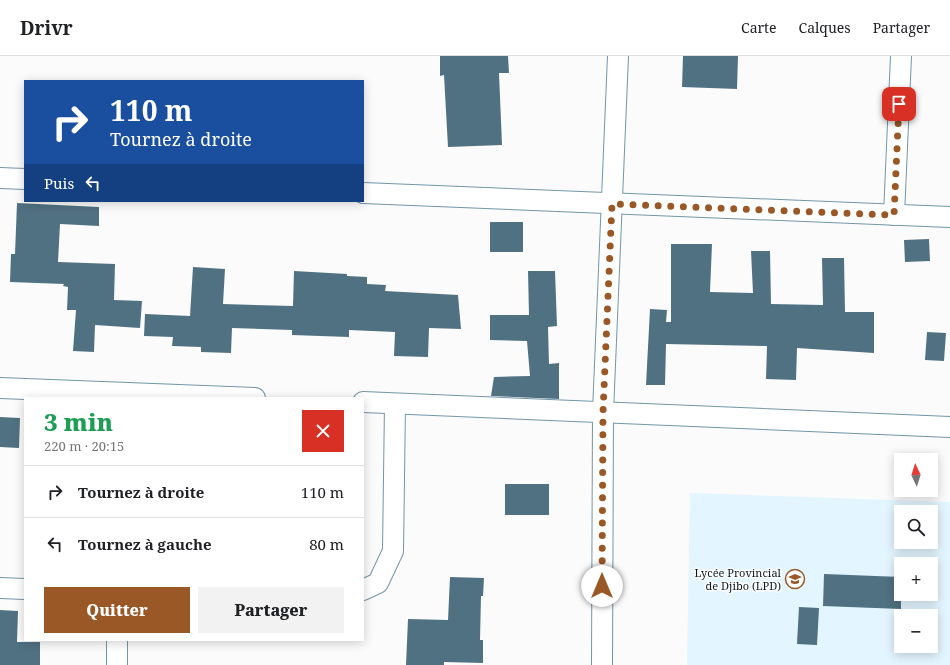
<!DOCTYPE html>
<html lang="fr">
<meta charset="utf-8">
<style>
:root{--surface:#fff;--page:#f2f2f2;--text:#202124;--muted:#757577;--line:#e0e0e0;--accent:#9b5827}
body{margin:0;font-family:"Noto Serif",serif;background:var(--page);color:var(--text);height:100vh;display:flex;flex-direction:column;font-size:15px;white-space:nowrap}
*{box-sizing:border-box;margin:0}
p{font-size:13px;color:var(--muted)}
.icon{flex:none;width:22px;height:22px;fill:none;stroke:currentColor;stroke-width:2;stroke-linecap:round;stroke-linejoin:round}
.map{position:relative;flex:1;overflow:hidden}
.side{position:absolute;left:24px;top:341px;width:340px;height:244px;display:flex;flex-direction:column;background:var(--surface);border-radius:0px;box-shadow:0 2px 10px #0003}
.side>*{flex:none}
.hud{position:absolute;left:24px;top:24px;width:340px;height:122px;border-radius:0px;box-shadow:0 2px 10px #0003;background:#1a4fa0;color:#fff;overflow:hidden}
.needle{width:26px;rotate:356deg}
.buttons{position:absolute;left:894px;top:397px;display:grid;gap:8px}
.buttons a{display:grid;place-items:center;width:44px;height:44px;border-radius:0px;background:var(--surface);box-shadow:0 2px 10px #0003;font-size:20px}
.pin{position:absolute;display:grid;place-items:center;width:34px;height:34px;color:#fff;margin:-17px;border-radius:8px;box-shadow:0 2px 6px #0006}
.me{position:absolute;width:44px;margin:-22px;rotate:0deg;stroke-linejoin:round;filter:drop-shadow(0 0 3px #0008)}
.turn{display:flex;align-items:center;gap:14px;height:84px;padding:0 20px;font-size:18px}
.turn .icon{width:52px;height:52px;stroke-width:2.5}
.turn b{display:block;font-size:28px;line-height:34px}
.then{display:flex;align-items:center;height:38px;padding:0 20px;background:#0003;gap:8px;font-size:15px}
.round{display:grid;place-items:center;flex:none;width:42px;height:42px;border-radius:0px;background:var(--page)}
.headline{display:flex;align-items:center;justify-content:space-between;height:68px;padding:0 20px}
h1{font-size:24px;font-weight:800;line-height:30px;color:#1e9e55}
.button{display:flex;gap:8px;margin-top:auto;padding:8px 20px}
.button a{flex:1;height:46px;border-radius:0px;background:var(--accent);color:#fff;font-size:16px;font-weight:800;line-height:46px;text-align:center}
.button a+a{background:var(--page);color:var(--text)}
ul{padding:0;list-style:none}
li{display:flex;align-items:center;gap:12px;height:52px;padding:0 20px;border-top:1px solid var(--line)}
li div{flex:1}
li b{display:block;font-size:15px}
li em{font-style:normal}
header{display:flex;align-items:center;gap:24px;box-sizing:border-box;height:56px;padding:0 20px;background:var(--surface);border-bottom:1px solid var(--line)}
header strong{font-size:19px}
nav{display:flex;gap:22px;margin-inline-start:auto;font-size:14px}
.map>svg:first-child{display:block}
.built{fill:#e3f5ff;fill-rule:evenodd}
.building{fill:#507182}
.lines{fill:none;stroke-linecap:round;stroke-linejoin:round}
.street-casing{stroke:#7296a8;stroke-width:22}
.street{stroke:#fff;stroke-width:20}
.route{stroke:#9b5827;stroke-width:7;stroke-dasharray:0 12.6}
.labels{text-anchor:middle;stroke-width:3;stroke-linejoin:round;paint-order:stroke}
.poi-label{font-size:11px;fill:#0a181f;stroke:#fff;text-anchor:end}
</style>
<header>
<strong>Drivr</strong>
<nav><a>Carte</a><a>Calques</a><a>Partager</a></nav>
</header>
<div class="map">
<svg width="950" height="609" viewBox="0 0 950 609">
<rect width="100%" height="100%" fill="#fbfbfb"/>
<path class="built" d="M 690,437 L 950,446 L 950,609 L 687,609 ZM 901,456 L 931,456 L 931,486 L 901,486 ZM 901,508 L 931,508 L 931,538 L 901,538 ZM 901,560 L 931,560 L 931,590 L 901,590 Z"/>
<g class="building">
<path d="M 440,0 L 508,0 L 509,17 L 499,17 L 502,89 L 448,91 L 444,19 L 440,20 Z"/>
<path d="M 683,0 L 738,0 L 737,33 L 682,31 Z"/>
<path d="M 17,147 L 99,151 L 99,170 L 60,168 L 58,206 L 115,208 L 114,244 L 142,245 L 140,272 L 95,269 L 94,296 L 73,295 L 76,254 L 67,254 L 68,231 L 63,230 L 64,228 L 10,226 L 11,198 L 15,198 Z"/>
<rect x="490" y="166" width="33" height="30"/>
<path d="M 929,183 L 930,205 L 905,206 L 904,184 Z"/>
<path d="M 671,188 L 712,188 L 710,236 L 753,237 L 751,195 L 770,195 L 771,248 L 823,249 L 822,202 L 844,202 L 845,256 L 874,256 L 874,297 L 797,292 L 796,324 L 766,323 L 767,290 L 666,288 L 665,329 L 646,329 L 650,253 L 667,254 L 666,266 L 671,266 Z"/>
<path d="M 193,211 L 225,213 L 223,248 L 293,250 L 294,215 L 347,218 L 347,220 L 367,221 L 367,228 L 386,229 L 385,235 L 458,239 L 461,273 L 429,272 L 428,301 L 394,300 L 395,276 L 349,274 L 349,281 L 320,280 L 292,279 L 292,274 L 232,272 L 231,297 L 201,296 L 201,291 L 172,290 L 173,281 L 144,280 L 145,258 L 190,260 Z"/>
<path d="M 528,215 L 555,215 L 557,270 L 548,271 L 549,308 L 559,307 L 559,343 L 491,340 L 494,321 L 530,320 L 527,285 L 490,284 L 490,259 L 529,259 Z"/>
<path d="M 927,276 L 946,277 L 944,305 L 925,304 Z"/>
<path d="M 0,361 L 20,362 L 19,392 L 0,391 Z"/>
<rect x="505" y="428" width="44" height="31"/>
<path d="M 824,518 L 901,521 L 901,553 L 823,550 Z"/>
<path d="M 450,521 L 484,522 L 483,540 L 481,540 L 480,584 L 483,584 L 483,607 L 444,606 L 444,609 L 406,609 L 408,563 L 448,564 Z"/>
<path d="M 799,551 L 819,552 L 817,589 L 797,588 Z"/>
<path d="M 0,554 L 18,555 L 17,586 L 40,586 L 40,609 L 0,609 Z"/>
</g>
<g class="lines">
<defs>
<g id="street">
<path d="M 0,122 L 25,123"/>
<path d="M 363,137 L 950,161"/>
<path d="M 894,159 L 901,0"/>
<path d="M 0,332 L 255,342"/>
<path d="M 363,346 L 950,371"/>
<path d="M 0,532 L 25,533"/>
<path d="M 363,534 L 378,527 L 393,495 L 395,348"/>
<path d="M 117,584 L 117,609"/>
<path d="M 602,609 L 603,356 L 618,0"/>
</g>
</defs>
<use href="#street" class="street-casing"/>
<use href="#street" class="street"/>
</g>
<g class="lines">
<path class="route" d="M 602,530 L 603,356 L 612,148 L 894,159 L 899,48"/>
</g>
<defs>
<symbol id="school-ring" viewBox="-11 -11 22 22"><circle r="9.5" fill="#fff" stroke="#9b5827" stroke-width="1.5"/><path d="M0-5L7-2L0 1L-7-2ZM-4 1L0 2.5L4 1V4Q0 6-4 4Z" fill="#9b5827"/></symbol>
</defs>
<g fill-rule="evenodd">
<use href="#school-ring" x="784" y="512" width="22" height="22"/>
</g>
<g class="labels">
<g class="poi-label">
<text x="781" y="521">Lycée Provincial<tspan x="781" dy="13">de Djibo (LPD)</tspan></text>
</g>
</g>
</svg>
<div class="buttons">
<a><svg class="needle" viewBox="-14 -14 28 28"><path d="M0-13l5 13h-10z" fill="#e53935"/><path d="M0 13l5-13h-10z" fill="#757577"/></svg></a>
<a><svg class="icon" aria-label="search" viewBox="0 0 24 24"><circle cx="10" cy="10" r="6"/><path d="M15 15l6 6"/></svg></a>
<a>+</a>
<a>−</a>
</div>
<div class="pin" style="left:899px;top:48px;background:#d93025"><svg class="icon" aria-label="arrive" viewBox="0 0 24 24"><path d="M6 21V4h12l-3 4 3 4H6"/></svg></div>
<svg class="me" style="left:602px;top:530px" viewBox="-20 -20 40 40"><circle r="19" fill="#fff"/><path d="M0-13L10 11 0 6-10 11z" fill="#9b5827"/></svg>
<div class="hud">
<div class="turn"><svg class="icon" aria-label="right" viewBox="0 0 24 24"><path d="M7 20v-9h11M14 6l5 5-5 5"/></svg><div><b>110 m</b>Tournez à droite</div></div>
<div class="then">Puis<svg class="icon" aria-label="left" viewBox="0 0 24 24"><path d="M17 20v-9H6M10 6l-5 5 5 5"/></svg></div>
</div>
<section class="side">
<div class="headline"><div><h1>3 min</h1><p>220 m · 20:15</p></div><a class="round" style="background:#d93025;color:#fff"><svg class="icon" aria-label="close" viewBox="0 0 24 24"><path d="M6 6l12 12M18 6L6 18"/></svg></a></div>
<ul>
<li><svg class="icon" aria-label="right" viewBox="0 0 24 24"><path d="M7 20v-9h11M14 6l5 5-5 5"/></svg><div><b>Tournez à droite</b></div><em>110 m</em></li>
<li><svg class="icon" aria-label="left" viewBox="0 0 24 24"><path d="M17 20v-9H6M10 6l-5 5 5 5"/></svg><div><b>Tournez à gauche</b></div><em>80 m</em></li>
</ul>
<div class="button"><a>Quitter</a><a>Partager</a></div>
</section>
</div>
